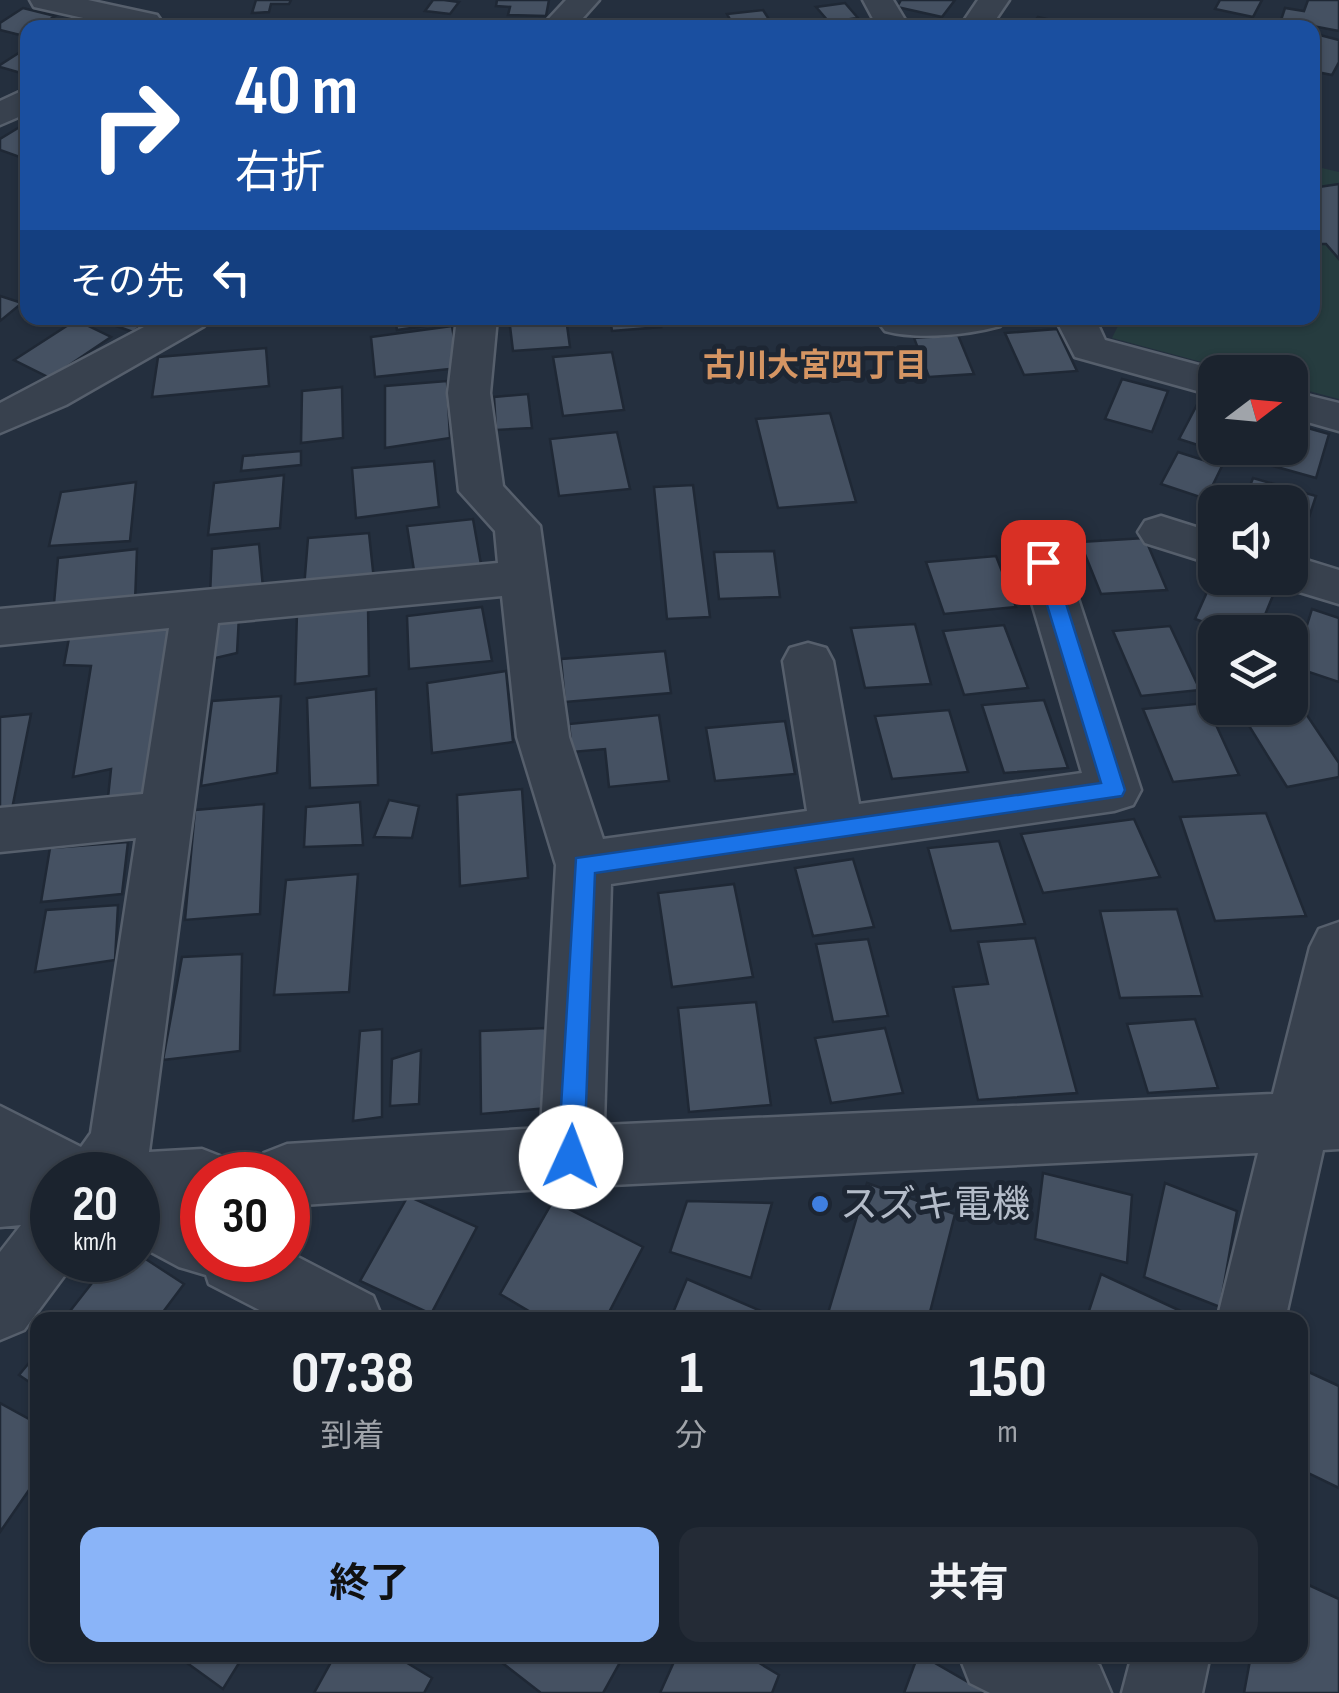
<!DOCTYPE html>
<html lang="ja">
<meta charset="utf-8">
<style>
:root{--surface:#1b232e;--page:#242b36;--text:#f1f3f6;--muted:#a0a4aa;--line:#39404a;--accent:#8ab4f8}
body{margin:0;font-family:"Sofia Sans Condensed","Noto Sans JP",sans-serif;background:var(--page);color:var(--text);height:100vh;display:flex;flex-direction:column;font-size:38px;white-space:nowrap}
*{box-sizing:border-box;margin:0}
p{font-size:32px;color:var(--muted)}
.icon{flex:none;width:55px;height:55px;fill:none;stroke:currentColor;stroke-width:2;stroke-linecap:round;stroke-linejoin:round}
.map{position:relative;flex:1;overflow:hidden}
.side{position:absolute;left:30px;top:1312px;width:1278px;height:350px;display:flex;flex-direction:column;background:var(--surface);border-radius:20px;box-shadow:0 2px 8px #0004,0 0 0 2px var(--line)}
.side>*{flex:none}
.top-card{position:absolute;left:20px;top:20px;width:1300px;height:305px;border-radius:20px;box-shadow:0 2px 8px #0004,0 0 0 2px var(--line);background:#1a4fa0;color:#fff;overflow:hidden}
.needle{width:65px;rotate:74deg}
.buttons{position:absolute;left:1198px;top:355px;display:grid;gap:20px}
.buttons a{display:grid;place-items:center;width:110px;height:110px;border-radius:20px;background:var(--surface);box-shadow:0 2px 8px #0004,0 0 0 2px var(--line);font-size:50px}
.speed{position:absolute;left:30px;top:1152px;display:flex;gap:20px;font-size:50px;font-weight:700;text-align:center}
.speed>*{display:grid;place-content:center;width:130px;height:130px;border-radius:50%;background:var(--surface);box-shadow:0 2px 8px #0004,0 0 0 2px var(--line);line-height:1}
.speed small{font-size:25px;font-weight:400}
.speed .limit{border:15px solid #d22;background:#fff;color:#111}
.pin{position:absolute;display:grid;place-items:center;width:85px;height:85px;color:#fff;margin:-42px;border-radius:20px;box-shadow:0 5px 15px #0006}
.me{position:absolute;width:110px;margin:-55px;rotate:2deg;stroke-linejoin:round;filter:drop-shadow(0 0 8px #0008)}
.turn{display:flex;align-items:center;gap:35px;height:210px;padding:0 50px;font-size:45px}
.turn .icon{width:130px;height:130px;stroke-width:2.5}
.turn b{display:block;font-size:70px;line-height:85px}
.then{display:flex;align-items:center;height:95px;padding:0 50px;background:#0003;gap:20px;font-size:38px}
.eta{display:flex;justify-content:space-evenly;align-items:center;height:170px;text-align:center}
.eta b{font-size:60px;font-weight:700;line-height:70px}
.primary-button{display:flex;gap:20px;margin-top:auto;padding:20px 50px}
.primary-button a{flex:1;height:115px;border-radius:20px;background:var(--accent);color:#111;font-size:40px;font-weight:700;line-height:115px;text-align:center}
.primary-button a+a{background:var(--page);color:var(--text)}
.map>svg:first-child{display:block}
.green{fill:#263c3f}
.building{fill:#455162;stroke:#1f2835;stroke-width:2.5}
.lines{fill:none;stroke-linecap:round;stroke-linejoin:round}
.minor-casing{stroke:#565f6c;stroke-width:5}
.minor{fill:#38414e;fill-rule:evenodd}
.route{fill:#1a73e8;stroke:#114b97;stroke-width:2.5}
.shop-dot{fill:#3f7fe0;stroke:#1d2633;stroke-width:4}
.labels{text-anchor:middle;stroke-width:10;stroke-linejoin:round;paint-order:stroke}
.far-neighbourhood-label{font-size:32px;font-weight:bold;fill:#d59563;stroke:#1d2633}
.poi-label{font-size:38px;fill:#b4bcc9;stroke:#1d2633;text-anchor:start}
</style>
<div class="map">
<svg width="1339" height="1693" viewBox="0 0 1339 1693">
<rect width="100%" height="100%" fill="#242f3e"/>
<path class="green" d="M 1313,166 L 1339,172 L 1339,399 L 1290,386 L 1290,372 L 1239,372 L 1112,338 L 1122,318 L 1312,318 Z"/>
<g class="building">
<path d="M 256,0 L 291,0 L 289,4 L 271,4 L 269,12 L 252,13 Z"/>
<path d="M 433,0 L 444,0 L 459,2 L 450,14 L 425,11 Z"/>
<path d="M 497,0 L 549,0 L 546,16 L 508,15 L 510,7 L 496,6 Z"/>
<path d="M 901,0 L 955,0 L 942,17 L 897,7 Z"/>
<path d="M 1220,0 L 1262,0 L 1253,17 L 1215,9 Z"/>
<path d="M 1308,0 L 1339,0 L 1339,31 L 1281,20 L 1285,8 L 1304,11 Z"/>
<path d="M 845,3 L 858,18 L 829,22 L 816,7 Z"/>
<path d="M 23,8 L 55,16 L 37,28 L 28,28 L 24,36 L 0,30 L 0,23 Z"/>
<path d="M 763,10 L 772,24 L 735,28 L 727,14 Z"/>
<path d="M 81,17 L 116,25 L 66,28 Z"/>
<path d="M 1038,17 L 1076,26 L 1029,28 Z"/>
<path d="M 1312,33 L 1339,40 L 1339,62 L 1332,75 L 1312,71 Z"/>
<path d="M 28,47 L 28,75 L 0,67 L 0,65 Z"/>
<path d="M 18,128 L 28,131 L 28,160 L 0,150 L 0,139 Z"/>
<path d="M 1339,184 L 1339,259 L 1326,244 L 1312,244 L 1312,188 Z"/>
<path d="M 0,296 L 22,303 L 0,321 Z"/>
<path d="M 94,318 L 151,318 L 133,332 Z"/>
<path d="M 395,318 L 438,318 L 440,324 L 397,330 Z"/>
<path d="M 509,318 L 566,318 L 570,347 L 513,351 Z"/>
<path d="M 610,318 L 659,318 L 661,327 L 612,331 Z"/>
<path d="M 76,320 L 111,337 L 50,378 L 14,360 Z"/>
<path d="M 452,326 L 459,368 L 375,377 L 371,337 Z"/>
<path d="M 1057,329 L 1077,371 L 1024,375 L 1005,333 Z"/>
<path d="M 958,335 L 974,374 L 929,377 L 914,338 Z"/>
<path d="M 266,348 L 269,386 L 152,397 L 158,357 Z"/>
<path d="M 612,352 L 624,410 L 563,416 L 553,357 Z"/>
<path d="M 1122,379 L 1168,391 L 1152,432 L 1105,419 Z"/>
<path d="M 447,381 L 450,438 L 385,448 L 385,386 Z"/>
<path d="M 342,387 L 343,438 L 301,443 L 302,391 Z"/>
<path d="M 528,394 L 532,428 L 496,430 L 494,397 Z"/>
<path d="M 1200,399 L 1215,404 L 1215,448 L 1230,448 L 1226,454 L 1179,439 Z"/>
<path d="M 830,413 L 856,502 L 778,508 L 756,419 Z"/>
<path d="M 1290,423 L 1329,434 L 1316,478 L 1259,462 L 1264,448 L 1290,448 Z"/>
<path d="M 617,432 L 630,489 L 559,496 L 550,439 Z"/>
<path d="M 301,451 L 301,465 L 241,471 L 243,456 Z"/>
<path d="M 1178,452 L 1222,466 L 1206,499 L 1161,484 Z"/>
<path d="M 434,461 L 439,507 L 356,518 L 352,468 Z"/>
<path d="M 284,475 L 280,528 L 208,535 L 214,483 Z"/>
<path d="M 1253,478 L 1316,496 L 1301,541 L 1290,537 L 1290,502 L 1244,502 Z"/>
<path d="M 136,482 L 130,541 L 49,546 L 61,492 Z"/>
<path d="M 693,485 L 710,617 L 667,619 L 654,487 Z"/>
<path d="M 473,519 L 482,570 L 415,577 L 407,526 Z"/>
<path d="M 369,533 L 374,580 L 304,588 L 308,538 Z"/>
<path d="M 1145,538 L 1167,590 L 1101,594 L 1080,542 Z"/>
<path d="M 259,544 L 263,588 L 210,596 L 212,549 Z"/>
<path d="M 137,549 L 135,602 L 53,615 L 58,558 Z"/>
<path d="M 774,551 L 780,597 L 719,599 L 714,552 Z"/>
<path d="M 996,556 L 1016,607 L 944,614 L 926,562 Z"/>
<path d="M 1215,574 L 1215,578 L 1261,578 L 1278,583 L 1258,632 L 1232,632 L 1195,619 Z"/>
<path d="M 368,605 L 369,676 L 295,684 L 297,612 Z"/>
<path d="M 482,607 L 492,661 L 409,669 L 407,616 Z"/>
<path d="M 1312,609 L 1339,618 L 1339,682 L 1294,667 Z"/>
<path d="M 239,616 L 237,653 L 207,660 L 211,619 Z"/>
<path d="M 180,622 L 151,796 L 107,807 L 111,769 L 73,777 L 91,666 L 64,665 L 71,627 Z"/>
<path d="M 915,624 L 931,684 L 865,688 L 851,628 Z"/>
<path d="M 1004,625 L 1028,688 L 964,695 L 943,631 Z"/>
<path d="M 1170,626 L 1200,690 L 1141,696 L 1113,631 Z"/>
<path d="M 665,651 L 671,693 L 565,702 L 561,659 Z"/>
<path d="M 506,671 L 513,742 L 432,753 L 427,683 Z"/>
<path d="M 376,689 L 378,785 L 310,788 L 307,698 Z"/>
<path d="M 1290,690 L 1339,763 L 1339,777 L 1287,787 L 1238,708 L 1290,708 Z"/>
<path d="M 281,696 L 277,773 L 201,786 L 212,701 Z"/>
<path d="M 1044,700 L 1068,768 L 1004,773 L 982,705 Z"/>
<path d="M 1206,703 L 1239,775 L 1173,782 L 1143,709 Z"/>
<path d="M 949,710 L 968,772 L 892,779 L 875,716 Z"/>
<path d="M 31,714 L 11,814 L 0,815 L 0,717 Z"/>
<path d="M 659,715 L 669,781 L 609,787 L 605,749 L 572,752 L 569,724 Z"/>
<path d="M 785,721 L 795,774 L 715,781 L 706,728 Z"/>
<path d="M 522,789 L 528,878 L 460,886 L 457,795 Z"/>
<path d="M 389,800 L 419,806 L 412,838 L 374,837 Z"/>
<path d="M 360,802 L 363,845 L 304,847 L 306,807 Z"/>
<path d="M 264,804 L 260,914 L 185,920 L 195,810 Z"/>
<path d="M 1266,813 L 1306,916 L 1215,921 L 1180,817 Z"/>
<path d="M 1134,819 L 1160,877 L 1043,893 L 1021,834 Z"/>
<path d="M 999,841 L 1025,924 L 951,931 L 928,848 Z"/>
<path d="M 128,842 L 122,894 L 41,902 L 50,848 Z"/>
<path d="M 853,859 L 874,927 L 813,936 L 795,868 Z"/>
<path d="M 358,874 L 349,992 L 274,995 L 286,880 Z"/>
<path d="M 734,884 L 753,977 L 672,987 L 658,893 Z"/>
<path d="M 118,905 L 115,960 L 35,972 L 46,910 Z"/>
<path d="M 1177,909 L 1202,996 L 1120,998 L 1100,911 Z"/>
<path d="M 1035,938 L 1077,1093 L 978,1100 L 953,987 L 988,984 L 978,942 Z"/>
<path d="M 868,939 L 888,1016 L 833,1022 L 816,944 Z"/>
<path d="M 242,954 L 240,1051 L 163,1060 L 182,957 Z"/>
<path d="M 756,1002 L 771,1105 L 689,1112 L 678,1008 Z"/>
<path d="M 1195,1019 L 1218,1088 L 1148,1093 L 1127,1024 Z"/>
<path d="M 546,1028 L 548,1108 L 481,1114 L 480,1031 Z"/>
<path d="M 885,1028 L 903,1093 L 831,1103 L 815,1038 Z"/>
<path d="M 382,1029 L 382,1117 L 353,1121 L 360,1031 Z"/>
<path d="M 421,1050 L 419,1104 L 390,1106 L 392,1059 Z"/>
<path d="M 1043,1173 L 1132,1195 L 1127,1263 L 1035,1239 Z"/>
<path d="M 867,1183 L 955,1214 L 928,1320 L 826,1320 Z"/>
<path d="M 1165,1183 L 1237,1211 L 1220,1307 L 1144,1277 Z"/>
<path d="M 408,1196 L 477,1227 L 431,1314 L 360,1281 Z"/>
<path d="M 553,1201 L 643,1247 L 605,1320 L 544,1320 L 500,1294 Z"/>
<path d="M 687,1201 L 772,1203 L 751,1278 L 670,1252 Z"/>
<path d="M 138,1254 L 184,1284 L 157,1320 L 63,1320 L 110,1260 L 138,1260 Z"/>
<path d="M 1101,1274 L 1200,1320 L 1086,1320 Z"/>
<path d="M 687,1279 L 768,1314 L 766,1320 L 670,1320 Z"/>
<path d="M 38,1352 L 38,1388 L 19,1375 Z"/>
<path d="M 1300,1368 L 1339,1386 L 1339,1488 L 1300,1469 Z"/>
<path d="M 0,1403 L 38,1424 L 38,1477 L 0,1532 Z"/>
<path d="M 1300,1581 L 1339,1599 L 1339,1693 L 1244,1693 L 1251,1655 L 1300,1655 Z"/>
<path d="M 176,1655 L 244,1655 L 223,1689 Z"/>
<path d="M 335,1655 L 394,1655 L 432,1678 L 424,1693 L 314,1693 Z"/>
<path d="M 498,1655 L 624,1655 L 603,1693 L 541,1693 L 496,1658 Z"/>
<path d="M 677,1655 L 746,1655 L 779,1675 L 772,1693 L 660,1693 Z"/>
<path d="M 918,1655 L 921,1655 L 987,1693 L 904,1693 Z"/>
</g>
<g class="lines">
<defs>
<g id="minor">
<path d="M 30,0 L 88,0 L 157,15 L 162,22 L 158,28 L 128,28 L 34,7 Z"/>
<path d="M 566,0 L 599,0 L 574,28 L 540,28 Z"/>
<path d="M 863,0 L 893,0 L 910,28 L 878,28 Z"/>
<path d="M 978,0 L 1009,0 L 990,28 L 959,28 Z"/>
<path d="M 28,88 L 28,113 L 0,125 L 0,101 Z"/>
<path d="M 161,318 L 210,318 L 204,326 L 66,405 L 0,433 L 0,403 Z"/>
<path d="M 457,318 L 497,318 L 490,393 L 503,486 L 540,526 L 569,737 L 603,839 L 807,811 L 783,661 L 790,648 L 808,643 L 826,648 L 833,661 L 859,804 L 1082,773 L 1020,562 L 1026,550 L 1043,546 L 1060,550 L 1066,562 L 1141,790 L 1133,805 L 1114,811 L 611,884 L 604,1125 L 1273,1094 L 1310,947 L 1319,929 L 1339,922 L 1339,1149 L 1323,1150 L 1285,1320 L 1217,1320 L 1258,1153 L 571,1187 L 288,1206 L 288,1175 L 255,1175 L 264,1153 L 287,1144 L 541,1128 L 556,865 L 517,737 L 502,596 L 218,623 L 149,1152 L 202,1149 L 225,1158 L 232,1175 L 202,1175 L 202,1260 L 288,1260 L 288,1252 L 373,1296 L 383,1320 L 279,1320 L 209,1284 L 206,1275 L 179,1267 L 138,1245 L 138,1175 L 52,1175 L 52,1260 L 76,1260 L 24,1330 L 0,1340 L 0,1252 L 21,1225 L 0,1227 L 0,1106 L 81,1147 L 91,1133 L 136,838 L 0,852 L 0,808 L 143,794 L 169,628 L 0,645 L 0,609 L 498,563 L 495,531 L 459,491 L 448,393 Z"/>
<path d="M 883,318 L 1006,318 L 1000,326 C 967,335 918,340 885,331 L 879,323 Z"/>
<path d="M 1055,318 L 1095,318 L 1105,340 L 1225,372 L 1215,372 L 1215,396 L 1075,357 Z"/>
<path d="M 1290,391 L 1339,403 L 1339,431 L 1290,417 Z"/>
<path d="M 1161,516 L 1215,533 L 1215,565 L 1145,543 L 1138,532 L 1145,521 Z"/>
<path d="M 1290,555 L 1339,570 L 1339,604 L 1273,584 L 1270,578 L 1290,578 Z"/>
<path d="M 959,1655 L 1079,1655 L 1099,1665 L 1111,1693 L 990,1693 L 970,1683 Z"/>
<path d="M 1132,1655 L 1210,1655 L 1202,1693 L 1122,1693 Z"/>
</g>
</defs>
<use href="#minor" class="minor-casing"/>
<use href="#minor" class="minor"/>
</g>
<path class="route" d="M 1043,555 L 1053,562 L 1125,790 L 1122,796 L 595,873 L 584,1157 L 581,1166 L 571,1170 L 562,1166 L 558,1157 L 576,858 L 1101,783 L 1034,562 Z"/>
<circle class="shop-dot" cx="820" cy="1204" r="10"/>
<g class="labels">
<g class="far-neighbourhood-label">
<text x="815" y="376">古川大宮四丁目</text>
</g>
<g class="poi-label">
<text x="840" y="1217">スズキ電機</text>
</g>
</g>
</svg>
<div class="buttons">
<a><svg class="needle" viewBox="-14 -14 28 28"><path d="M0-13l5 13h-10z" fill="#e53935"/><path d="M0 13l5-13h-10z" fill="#a0a4aa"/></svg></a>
<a><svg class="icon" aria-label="sound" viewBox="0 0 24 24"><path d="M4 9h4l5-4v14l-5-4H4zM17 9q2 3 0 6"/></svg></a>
<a><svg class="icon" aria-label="layers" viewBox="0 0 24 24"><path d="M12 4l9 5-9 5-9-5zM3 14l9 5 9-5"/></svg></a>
</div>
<div class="speed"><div>20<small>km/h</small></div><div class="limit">30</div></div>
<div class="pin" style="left:1043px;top:562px;background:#d93025"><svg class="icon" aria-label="arrive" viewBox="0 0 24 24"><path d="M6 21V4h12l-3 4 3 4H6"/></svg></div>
<svg class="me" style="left:571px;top:1157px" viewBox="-20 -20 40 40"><circle r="19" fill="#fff"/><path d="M0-13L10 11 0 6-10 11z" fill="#1a73e8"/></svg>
<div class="top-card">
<div class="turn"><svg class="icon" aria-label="right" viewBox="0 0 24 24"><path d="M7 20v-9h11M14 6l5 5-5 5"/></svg><div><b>40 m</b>右折</div></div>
<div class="then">その先<svg class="icon" aria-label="left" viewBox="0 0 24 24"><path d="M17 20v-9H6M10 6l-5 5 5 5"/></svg></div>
</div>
<section class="side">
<div class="eta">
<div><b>07:38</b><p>到着</p></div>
<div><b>1</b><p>分</p></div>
<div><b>150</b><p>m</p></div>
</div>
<div class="primary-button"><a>終了</a><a>共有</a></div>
</section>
</div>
